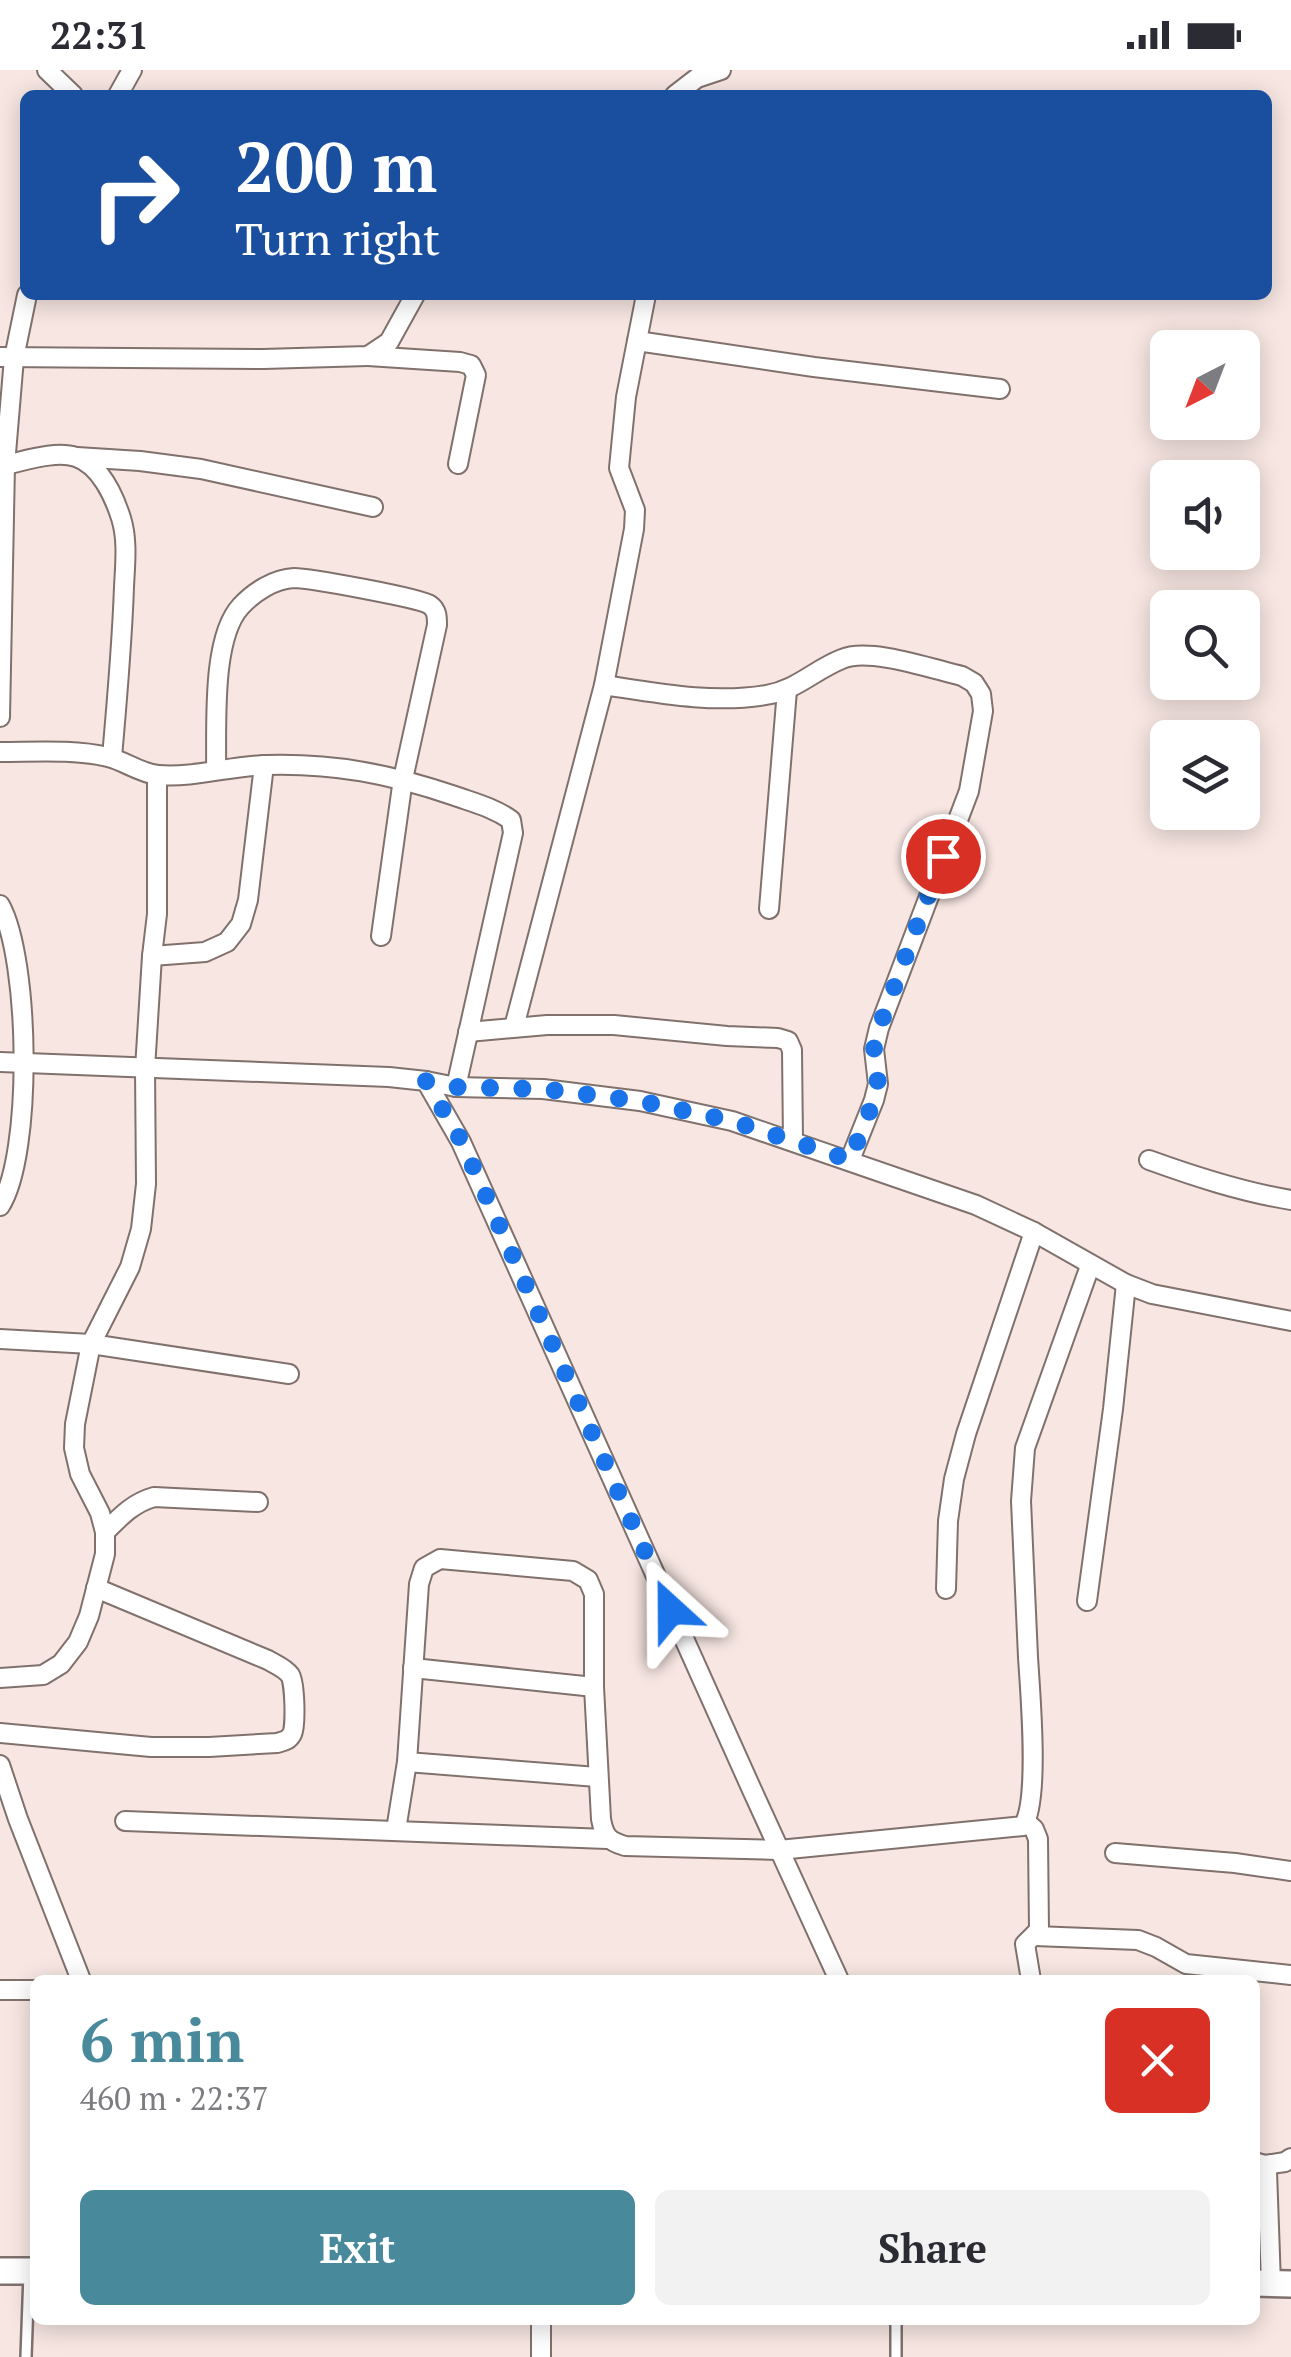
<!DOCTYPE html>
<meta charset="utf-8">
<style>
:root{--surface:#fff;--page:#f2f2f3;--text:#2b2b33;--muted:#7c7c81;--accent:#488a9c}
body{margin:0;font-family:"PT Serif",serif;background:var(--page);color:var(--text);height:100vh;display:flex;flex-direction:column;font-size:38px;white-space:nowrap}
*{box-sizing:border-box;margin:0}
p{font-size:32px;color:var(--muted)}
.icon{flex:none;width:55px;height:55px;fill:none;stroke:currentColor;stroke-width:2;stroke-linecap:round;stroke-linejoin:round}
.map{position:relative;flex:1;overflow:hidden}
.side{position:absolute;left:30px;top:1905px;width:1230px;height:350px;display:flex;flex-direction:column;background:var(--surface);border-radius:15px;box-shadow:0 5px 25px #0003}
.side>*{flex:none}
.hud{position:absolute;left:20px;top:20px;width:1252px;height:210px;border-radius:15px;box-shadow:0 5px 25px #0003;background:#1a4fa0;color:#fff;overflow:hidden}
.needle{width:65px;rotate:222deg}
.buttons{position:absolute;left:1150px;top:260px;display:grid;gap:20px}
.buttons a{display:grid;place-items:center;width:110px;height:110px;border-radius:15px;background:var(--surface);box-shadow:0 5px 25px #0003;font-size:50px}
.pin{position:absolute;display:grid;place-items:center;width:85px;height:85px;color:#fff;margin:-42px;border:5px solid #fff;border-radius:50%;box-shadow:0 2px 10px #0007}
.me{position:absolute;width:110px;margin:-55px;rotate:336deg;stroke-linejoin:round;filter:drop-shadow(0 0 8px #0008)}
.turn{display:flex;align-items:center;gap:35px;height:210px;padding:0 50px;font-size:45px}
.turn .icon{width:130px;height:130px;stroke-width:2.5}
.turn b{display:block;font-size:70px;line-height:85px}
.round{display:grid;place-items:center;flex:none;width:105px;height:105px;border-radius:15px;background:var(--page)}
.headline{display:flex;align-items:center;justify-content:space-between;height:170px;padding:0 50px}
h1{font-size:60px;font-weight:700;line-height:75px;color:var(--accent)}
.cta{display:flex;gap:20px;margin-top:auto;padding:20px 50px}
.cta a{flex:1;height:115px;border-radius:15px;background:var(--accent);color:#fff;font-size:40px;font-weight:700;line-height:115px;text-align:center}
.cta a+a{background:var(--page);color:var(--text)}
.status{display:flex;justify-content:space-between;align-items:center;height:70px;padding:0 50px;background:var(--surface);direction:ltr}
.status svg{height:28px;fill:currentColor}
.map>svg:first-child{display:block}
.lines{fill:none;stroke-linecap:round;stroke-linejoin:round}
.service-casing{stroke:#80716d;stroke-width:14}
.minor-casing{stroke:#80716d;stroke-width:22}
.secondary-casing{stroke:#80716d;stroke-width:30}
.service{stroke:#fff;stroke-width:9}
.minor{stroke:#fff;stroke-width:18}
.secondary{stroke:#fff;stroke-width:25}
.route{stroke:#1a73e8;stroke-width:18;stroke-dasharray:0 32.4}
</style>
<div class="status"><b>22:31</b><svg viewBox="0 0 49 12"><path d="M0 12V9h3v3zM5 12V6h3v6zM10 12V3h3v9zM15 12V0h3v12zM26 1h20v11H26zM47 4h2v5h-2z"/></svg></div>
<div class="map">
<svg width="1291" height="2287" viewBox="0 0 1291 2287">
<rect width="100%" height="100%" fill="#f7e6e2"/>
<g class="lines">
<defs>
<g id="service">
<path d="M 896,2250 L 896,2287"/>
<path d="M 26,2287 L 29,2204"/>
</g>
<g id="minor">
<path d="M 47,0 L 73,25"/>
<path d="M 118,25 L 132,0"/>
<path d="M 675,25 L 697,8 L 721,0"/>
<path d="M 637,271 L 814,297 L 1000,319"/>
<path d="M 368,286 L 460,292 L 471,295 L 476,305 L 458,394"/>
<path d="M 0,287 L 263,289 L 368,286 L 389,272 L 415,225"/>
<path d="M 77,387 L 140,391 L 201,399 L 373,437"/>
<path d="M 0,396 C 22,392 54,380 76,387 C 100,395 114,426 121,448 C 128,470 125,495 124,517 C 122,574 117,631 112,687"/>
<path d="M 604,615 C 657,623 713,634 766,625 C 797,620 814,600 842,589 C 869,577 932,599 962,606 L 974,613 L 981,624 L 983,641 L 969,721 L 879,958 L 874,979 L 878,1014 L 874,1030 L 850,1090"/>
<path d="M 0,647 L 5,395 L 14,288 L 27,225"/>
<path d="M 0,682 C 35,682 73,679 108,687 C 125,691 139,703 158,705 C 194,708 230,696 266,695 C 334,693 390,704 455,726 C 475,733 494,738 511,750 L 513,763 L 456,1017"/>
<path d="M 216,700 C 217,656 211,568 241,536 C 254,522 274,509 294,508 C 309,508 420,528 430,535 C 437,540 437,547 437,555 L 403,709 L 381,866"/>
<path d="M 0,835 C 30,889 33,1085 0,1136"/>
<path d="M 769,839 L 787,620"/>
<path d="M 152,886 L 205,882 L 227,872 L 241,854 L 248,830 L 264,695"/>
<path d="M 514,957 L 604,615 L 634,459 L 635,440 L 619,398 L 626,327 L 646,225"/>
<path d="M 468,962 L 547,955 L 614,955 L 727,966 L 778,968 L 788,971 L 792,980 L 793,1071"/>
<path d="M 0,992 L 389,1007 L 426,1011 L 461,1072 L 752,1720 L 839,1910"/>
<path d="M 426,1011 L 456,1017 L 543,1019 L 640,1031 L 732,1051 L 976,1135 L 1034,1162 L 1126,1214 L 1152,1224 L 1291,1251"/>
<path d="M 1149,1090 C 1196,1107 1242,1122 1291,1130"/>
<path d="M 0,1269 L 91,1274 L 289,1304"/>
<path d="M 105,1462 C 121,1446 133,1433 154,1427 L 258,1432"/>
<path d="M 946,1519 L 948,1451 L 954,1409 L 966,1364 L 1034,1162"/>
<path d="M 1087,1531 L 1113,1339 L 1126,1214"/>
<path d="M 413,1598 L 594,1617"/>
<path d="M 0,1608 L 43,1605 L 61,1594 L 78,1572 L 89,1546 L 105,1484 L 105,1462 L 100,1443 L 80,1404 L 74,1378 L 75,1354 L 91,1274 L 130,1197 L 141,1159 L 146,1114 L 145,999 L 152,886 L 157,844 L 157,705"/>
<path d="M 0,1663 L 151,1677 L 209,1677 L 277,1673 C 284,1671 288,1671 292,1664 C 296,1656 295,1613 290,1605 C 285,1598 275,1594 268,1590 L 96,1518"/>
<path d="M 407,1692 L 597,1707"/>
<path d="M 0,1695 L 18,1749 L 81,1910"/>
<path d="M 125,1751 L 607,1769"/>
<path d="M 1026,1752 L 1034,1759 L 1038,1769 L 1039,1860 L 1025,1874 L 1031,1910"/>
<path d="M 396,1760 L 407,1692 L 419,1514 L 424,1498 L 440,1489 L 573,1501 L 588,1510 L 594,1524 L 594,1617 L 601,1749 C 604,1766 608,1771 625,1776 L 779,1780 L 1023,1756 C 1040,1731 1030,1621 1028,1587 C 1026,1535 1023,1483 1021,1431 L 1025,1378 L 1090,1196"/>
<path d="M 1115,1783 L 1235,1793 L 1291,1801"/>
<path d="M 1035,1866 L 1138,1870 L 1156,1877 L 1186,1894 L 1291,1905"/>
<path d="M 0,1920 L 35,1920"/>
<path d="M 1255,2092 L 1265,2095 L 1267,2101 L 1271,2214"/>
<path d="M 1265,2095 L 1285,2092 L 1291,2088"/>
<path d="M 541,2287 L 541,2250"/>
</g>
<g id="secondary">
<path d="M 0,2201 L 35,2201"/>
<path d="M 1255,2213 L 1291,2214"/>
</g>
</defs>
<use href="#service" class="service-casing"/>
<use href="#minor" class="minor-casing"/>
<use href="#secondary" class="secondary-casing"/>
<use href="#service" class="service"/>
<use href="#minor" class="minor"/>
<use href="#secondary" class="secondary"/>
</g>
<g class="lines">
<path class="route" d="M 671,1540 L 462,1072 L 426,1011 L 456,1017 L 543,1019 L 640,1031 L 732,1051 L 850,1090 L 874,1030 L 878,1014 L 874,978 L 879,958 L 943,786"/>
</g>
</svg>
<div class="buttons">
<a><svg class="needle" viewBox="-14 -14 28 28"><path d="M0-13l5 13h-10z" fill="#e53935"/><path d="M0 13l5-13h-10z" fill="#7c7c81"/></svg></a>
<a><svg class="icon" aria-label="sound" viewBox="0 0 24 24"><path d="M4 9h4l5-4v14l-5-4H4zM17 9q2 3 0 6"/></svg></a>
<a><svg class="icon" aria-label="search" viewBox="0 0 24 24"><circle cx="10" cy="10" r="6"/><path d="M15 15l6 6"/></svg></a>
<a><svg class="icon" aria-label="layers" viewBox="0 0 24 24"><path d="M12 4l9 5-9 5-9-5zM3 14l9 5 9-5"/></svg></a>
</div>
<div class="pin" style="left:943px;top:786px;background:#d93025"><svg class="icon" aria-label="arrive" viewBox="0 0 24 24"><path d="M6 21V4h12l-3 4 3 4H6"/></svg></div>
<svg class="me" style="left:671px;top:1540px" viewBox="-20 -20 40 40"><path d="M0-17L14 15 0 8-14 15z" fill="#1a73e8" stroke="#fff" stroke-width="4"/></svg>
<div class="hud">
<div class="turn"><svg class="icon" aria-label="right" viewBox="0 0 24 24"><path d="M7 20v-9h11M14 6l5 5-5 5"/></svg><div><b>200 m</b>Turn right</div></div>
</div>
<section class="side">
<div class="headline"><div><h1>6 min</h1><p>460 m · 22:37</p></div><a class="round" style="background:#d93025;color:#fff"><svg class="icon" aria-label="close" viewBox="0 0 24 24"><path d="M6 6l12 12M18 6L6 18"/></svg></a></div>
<div class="cta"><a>Exit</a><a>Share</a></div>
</section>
</div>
